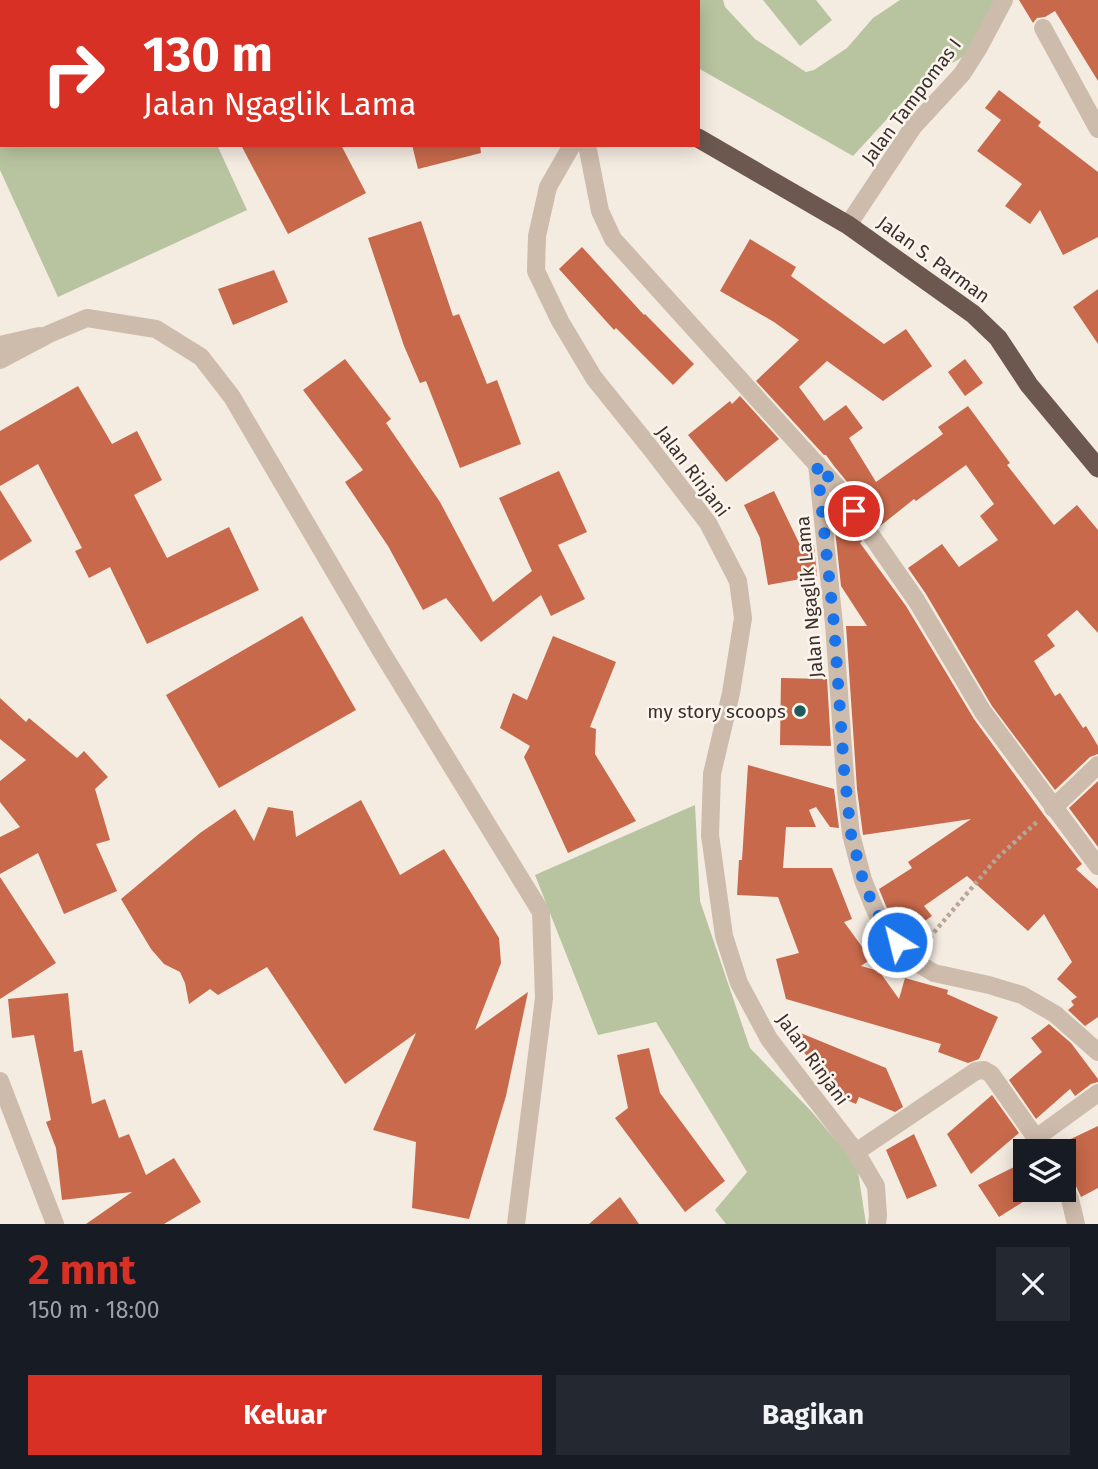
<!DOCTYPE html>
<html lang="id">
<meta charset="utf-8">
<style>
:root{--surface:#171b24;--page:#242831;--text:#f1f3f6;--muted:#9ea1a6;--accent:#d93025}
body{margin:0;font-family:"Fira Sans",sans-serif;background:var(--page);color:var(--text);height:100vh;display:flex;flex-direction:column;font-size:26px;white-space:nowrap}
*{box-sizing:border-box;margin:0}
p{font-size:23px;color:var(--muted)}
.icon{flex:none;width:38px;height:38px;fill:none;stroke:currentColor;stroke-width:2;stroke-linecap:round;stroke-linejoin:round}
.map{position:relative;height:1224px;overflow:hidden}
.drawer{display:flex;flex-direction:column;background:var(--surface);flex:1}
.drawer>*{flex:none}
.guide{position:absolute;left:0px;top:0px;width:700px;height:147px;box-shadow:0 4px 18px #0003;background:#d93025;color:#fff;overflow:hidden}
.controls{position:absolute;left:1013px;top:1139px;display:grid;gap:14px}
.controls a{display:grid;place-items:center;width:63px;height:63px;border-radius:0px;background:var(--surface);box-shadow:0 4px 18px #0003;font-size:35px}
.pin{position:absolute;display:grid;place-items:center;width:60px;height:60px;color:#fff;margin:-30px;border:4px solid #fff;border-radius:50%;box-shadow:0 2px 7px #0007}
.me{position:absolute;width:77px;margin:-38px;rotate:324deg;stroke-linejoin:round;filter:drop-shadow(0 0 5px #0008)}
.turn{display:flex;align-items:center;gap:24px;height:147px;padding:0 28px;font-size:32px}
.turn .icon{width:91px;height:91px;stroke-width:2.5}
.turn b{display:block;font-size:49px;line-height:60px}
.round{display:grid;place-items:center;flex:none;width:74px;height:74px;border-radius:0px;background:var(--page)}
.overview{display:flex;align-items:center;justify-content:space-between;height:119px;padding:0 28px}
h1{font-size:42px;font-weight:700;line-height:52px;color:var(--accent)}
.primary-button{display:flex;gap:14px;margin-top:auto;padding:14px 28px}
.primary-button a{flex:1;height:80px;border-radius:0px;background:var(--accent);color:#fff;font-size:28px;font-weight:700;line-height:80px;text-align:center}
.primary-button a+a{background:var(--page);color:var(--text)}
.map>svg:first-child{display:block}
.green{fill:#b8c4a0}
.building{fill:#c8694b}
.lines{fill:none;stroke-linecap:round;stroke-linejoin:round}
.path{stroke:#b9a596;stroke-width:4.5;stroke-dasharray:3.5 3.5;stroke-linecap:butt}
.service{stroke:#cdbbac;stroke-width:12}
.minor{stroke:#cdbbac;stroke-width:18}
.tertiary{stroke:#cdbbac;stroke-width:18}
.trunk{stroke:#6c584f;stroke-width:19}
.route{stroke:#1a73e8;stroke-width:12;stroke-dasharray:0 21.6}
.poi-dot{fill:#1f5a5e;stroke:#fbf5ee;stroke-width:2.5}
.labels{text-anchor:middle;stroke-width:5;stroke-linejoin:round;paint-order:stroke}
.street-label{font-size:19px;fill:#3b302b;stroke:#fbf5ee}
.poi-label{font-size:19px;fill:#3b302b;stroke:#fbf5ee;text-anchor:end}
</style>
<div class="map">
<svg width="1098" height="1224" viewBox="0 0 1098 1224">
<rect width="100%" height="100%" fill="#f4ebe1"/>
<g class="green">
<path d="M 593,0 L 723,0 L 725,7 L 755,39 L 806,72 L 814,70 L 847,48 L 873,18 L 900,0 L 996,0 L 968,54 L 924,79 L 853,156 L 698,68 L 698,2 L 594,2 Z"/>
<path d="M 763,0 L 816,0 L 832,20 L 800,46 Z"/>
<path d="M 2,76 L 2,145 L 217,145 L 247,210 L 58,297 L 0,170 L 0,77 Z"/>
<path d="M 695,805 L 700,901 L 750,1048 L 811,1111 L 857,1165 L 866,1224 L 726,1224 L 715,1210 L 747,1172 L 656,1022 L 598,1035 L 535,875 Z"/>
</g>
<g class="building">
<path d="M 1019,0 L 1098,0 L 1098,81 L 1055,11 L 1045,17 L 1037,18 L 1033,23 Z"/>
<path d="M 999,90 L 1041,122 L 1038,126 L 1098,172 L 1098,237 L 1063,255 L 1040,210 L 1030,224 L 1005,206 L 1022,184 L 977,151 L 1001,120 L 985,108 Z"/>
<path d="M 241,145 L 341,145 L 366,193 L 288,234 Z"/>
<path d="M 412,145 L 480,145 L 481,153 L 418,169 Z"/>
<path d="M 421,221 L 453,316 L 459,314 L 487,384 L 497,380 L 521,444 L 460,468 L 426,381 L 420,383 L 404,346 L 368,238 Z"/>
<path d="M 750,239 L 796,267 L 791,276 L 884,344 L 906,329 L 932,366 L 883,401 L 827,361 L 799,387 L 824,421 L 846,405 L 863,428 L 849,438 L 876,482 L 943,434 L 938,427 L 968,406 L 1010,463 L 1007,465 L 1054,525 L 1077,505 L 1098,530 L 1098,633 L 1077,610 L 1047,635 L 1055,646 L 1034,661 L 1055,696 L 1060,693 L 1083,728 L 1086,726 L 1098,746 L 1098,754 L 1090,757 L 1055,790 L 992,706 L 926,594 L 908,568 L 942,544 L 959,567 L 998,540 L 980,516 L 994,504 L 966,465 L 916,501 L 914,499 L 879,527 L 848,483 L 834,466 L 826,455 L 824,455 L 756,381 L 799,340 L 774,322 L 720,291 Z"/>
<path d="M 582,247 L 644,315 L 645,314 L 694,364 L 673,385 L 616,328 L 614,330 L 559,269 Z"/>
<path d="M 274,270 L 288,302 L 233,325 L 218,289 Z"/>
<path d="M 1098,289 L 1098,344 L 1073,307 Z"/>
<path d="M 345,359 L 391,419 L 386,423 L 440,502 L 493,602 L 532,571 L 499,498 L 559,471 L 587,532 L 558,545 L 585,599 L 551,616 L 541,595 L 481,642 L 446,598 L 423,610 L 388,546 L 345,482 L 363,470 L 303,390 Z"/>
<path d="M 965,359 L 983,383 L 965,396 L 948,372 Z"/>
<path d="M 78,386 L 112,444 L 137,431 L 162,480 L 134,495 L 167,558 L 229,527 L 259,590 L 147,644 L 110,567 L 89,578 L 75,551 L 82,548 L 38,464 L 0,486 L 0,431 Z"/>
<path d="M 740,396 L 779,439 L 726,482 L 688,435 L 730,401 L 732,404 Z"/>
<path d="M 0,490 L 32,541 L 0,561 Z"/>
<path d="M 774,491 L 801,547 L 814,545 L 817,576 L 768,585 L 760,538 L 744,505 Z"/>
<path d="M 843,514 L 862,541 L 860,543 L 906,606 L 974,719 L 1044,815 L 1082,864 L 1076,869 L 1098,889 L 1098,1017 L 1085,1026 L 1068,1010 L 1074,1005 L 1071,1001 L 1077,997 L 1057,979 L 1072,962 L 1044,914 L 1028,931 L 967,876 L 924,906 L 932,916 L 906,934 L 886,906 L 879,889 L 912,868 L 908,862 L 971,819 L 863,835 L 857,789 L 846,626 L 867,626 L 841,586 L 834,520 Z"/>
<path d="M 302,616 L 356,710 L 219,788 L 166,695 Z"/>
<path d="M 553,636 L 616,662 L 590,727 L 596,729 L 595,754 L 636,821 L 568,853 L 524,757 L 530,746 L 500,728 L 513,693 L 527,700 Z"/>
<path d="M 781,678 L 827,679 L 831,746 L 780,745 Z"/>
<path d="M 0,698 L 26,722 L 29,718 L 77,758 L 84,751 L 108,777 L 95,789 L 110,840 L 96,844 L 117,891 L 64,914 L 38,853 L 0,874 L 0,837 L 20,827 L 0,802 L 0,781 L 26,760 L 0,739 Z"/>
<path d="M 748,765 L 834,789 L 839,828 L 830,827 L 816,807 L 809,810 L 816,827 L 786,827 L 783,868 L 832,868 L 852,919 L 844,922 L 871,959 L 861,966 L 879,971 L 899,999 L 905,978 L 948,990 L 947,994 L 998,1017 L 979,1059 L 968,1063 L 938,1052 L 941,1044 L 786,999 L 776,959 L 799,953 L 778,897 L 737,895 L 739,860 L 742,860 Z"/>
<path d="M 1098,781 L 1098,847 L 1069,808 Z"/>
<path d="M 361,800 L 400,875 L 444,849 L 499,938 L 501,963 L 475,1030 L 528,992 L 506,1096 L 469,1219 L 412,1208 L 416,1142 L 373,1130 L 416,1033 L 345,1084 L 267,967 L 218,995 L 210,989 L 189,1004 L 185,983 L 180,972 L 164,964 L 151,949 L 121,899 L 200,833 L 235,809 L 254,841 L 268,807 L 293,811 L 296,837 Z"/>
<path d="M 0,877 L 56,963 L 0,999 Z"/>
<path d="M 68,993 L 74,1052 L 82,1050 L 92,1104 L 105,1099 L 119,1138 L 129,1134 L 146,1175 L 174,1158 L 201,1202 L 164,1224 L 86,1224 L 132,1192 L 62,1200 L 56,1148 L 46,1122 L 51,1120 L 34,1035 L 12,1038 L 8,999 Z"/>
<path d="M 1049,1024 L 1071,1043 L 1098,1079 L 1098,1082 L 1091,1084 L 1075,1096 L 1070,1089 L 1036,1119 L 1009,1080 L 1042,1052 L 1031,1038 Z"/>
<path d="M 781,1025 L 886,1068 L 903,1107 L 895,1112 L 859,1097 L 856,1104 L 842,1098 Z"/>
<path d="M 649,1048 L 660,1093 L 725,1181 L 685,1212 L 615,1118 L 628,1108 L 617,1055 Z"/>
<path d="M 992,1095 L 1019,1133 L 971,1174 L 947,1134 Z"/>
<path d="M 1098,1126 L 1098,1188 L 1081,1197 L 1074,1182 L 1069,1178 L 1064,1176 L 1064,1152 L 1055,1152 L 1054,1147 Z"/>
<path d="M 914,1134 L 937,1186 L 907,1199 L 886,1150 Z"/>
<path d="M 1026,1161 L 1026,1190 L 1042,1190 L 999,1217 L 978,1185 Z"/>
<path d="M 620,1197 L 639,1224 L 589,1224 Z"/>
</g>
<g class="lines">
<path class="path" d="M 925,943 L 997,858 L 1038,821"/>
<path class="service" d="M 44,2 L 46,0"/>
<g class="minor">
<path d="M 1043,28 L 1098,129"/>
<path d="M 587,145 L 600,211 L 613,239 L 839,489 L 916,600 L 983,712 L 1098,866"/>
<path d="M 848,225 L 913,127 L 962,74 L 978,49 L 1004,0"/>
<path d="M 0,345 L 39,336"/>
<path d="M 817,464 L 834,624 L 846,790 L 851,834 L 863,880 L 876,912 L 909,958 L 934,973 L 989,985 L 1022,995 L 1055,1014 L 1098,1052"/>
<path d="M 1053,808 L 1098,765"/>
<path d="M 0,1081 L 55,1224"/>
<path d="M 1036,1138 L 1098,1093"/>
<path d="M 856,1152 L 976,1071 L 984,1070 L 991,1074 L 1036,1138 L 1044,1152"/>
<path d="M 1064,1188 L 1070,1199 L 1076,1224"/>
</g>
<g class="tertiary">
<path d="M 572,145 L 548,187 L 537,236 L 536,271 L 560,321 L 594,378 L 648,445 L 708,523 L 738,581 L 743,618 L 731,693 L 712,774 L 710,835 L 724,936 L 739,983 L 769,1039 L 856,1152 L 876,1186 L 878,1215 L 877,1224"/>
<path d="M 0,360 L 49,334 L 87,318 L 156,329 L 201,357 L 232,397 L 381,651 L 541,912 L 544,998 L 516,1224"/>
</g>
<g class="trunk">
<path d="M 503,0 L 505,2"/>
<path d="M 698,138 L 848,225 L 973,314 L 998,338 L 1029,385 L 1098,468"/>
</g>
</g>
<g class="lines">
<path class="route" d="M 854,511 L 839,489 L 817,464 L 834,624 L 844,769 L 851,834 L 863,880 L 876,912 L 897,942"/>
</g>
<circle class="poi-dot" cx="800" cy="711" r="7"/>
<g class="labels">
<g class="street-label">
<text transform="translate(911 101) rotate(-53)" y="7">Jalan Tampomas I</text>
<text transform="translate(934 259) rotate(36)" y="7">Jalan S. Parman</text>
<text transform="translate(693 471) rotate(53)" y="7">Jalan Rinjani</text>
<text transform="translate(809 597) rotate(-95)" y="7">Jalan Ngaglik Lama</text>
<text transform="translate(813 1059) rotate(54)" y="7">Jalan Rinjani</text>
</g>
<g class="poi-label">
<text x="786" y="718">my story scoops</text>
</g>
</g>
</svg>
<div class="controls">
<a><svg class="icon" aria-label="layers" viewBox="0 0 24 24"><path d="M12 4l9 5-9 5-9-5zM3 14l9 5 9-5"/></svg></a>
</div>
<div class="pin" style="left:854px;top:511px;background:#d93025"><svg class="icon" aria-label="arrive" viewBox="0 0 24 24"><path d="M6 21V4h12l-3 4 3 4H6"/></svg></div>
<svg class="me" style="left:897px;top:942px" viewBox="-20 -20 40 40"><circle r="17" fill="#1a73e8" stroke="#fff" stroke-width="3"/><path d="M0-11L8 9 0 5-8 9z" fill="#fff"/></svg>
<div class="guide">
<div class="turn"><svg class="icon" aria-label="right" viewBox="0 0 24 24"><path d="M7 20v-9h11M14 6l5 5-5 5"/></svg><div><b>130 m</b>Jalan Ngaglik Lama</div></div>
</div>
</div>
<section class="drawer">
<div class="overview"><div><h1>2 mnt</h1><p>150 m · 18:00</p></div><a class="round"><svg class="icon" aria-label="close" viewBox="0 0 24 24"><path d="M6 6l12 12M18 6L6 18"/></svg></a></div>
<div class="primary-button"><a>Keluar</a><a>Bagikan</a></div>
</section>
